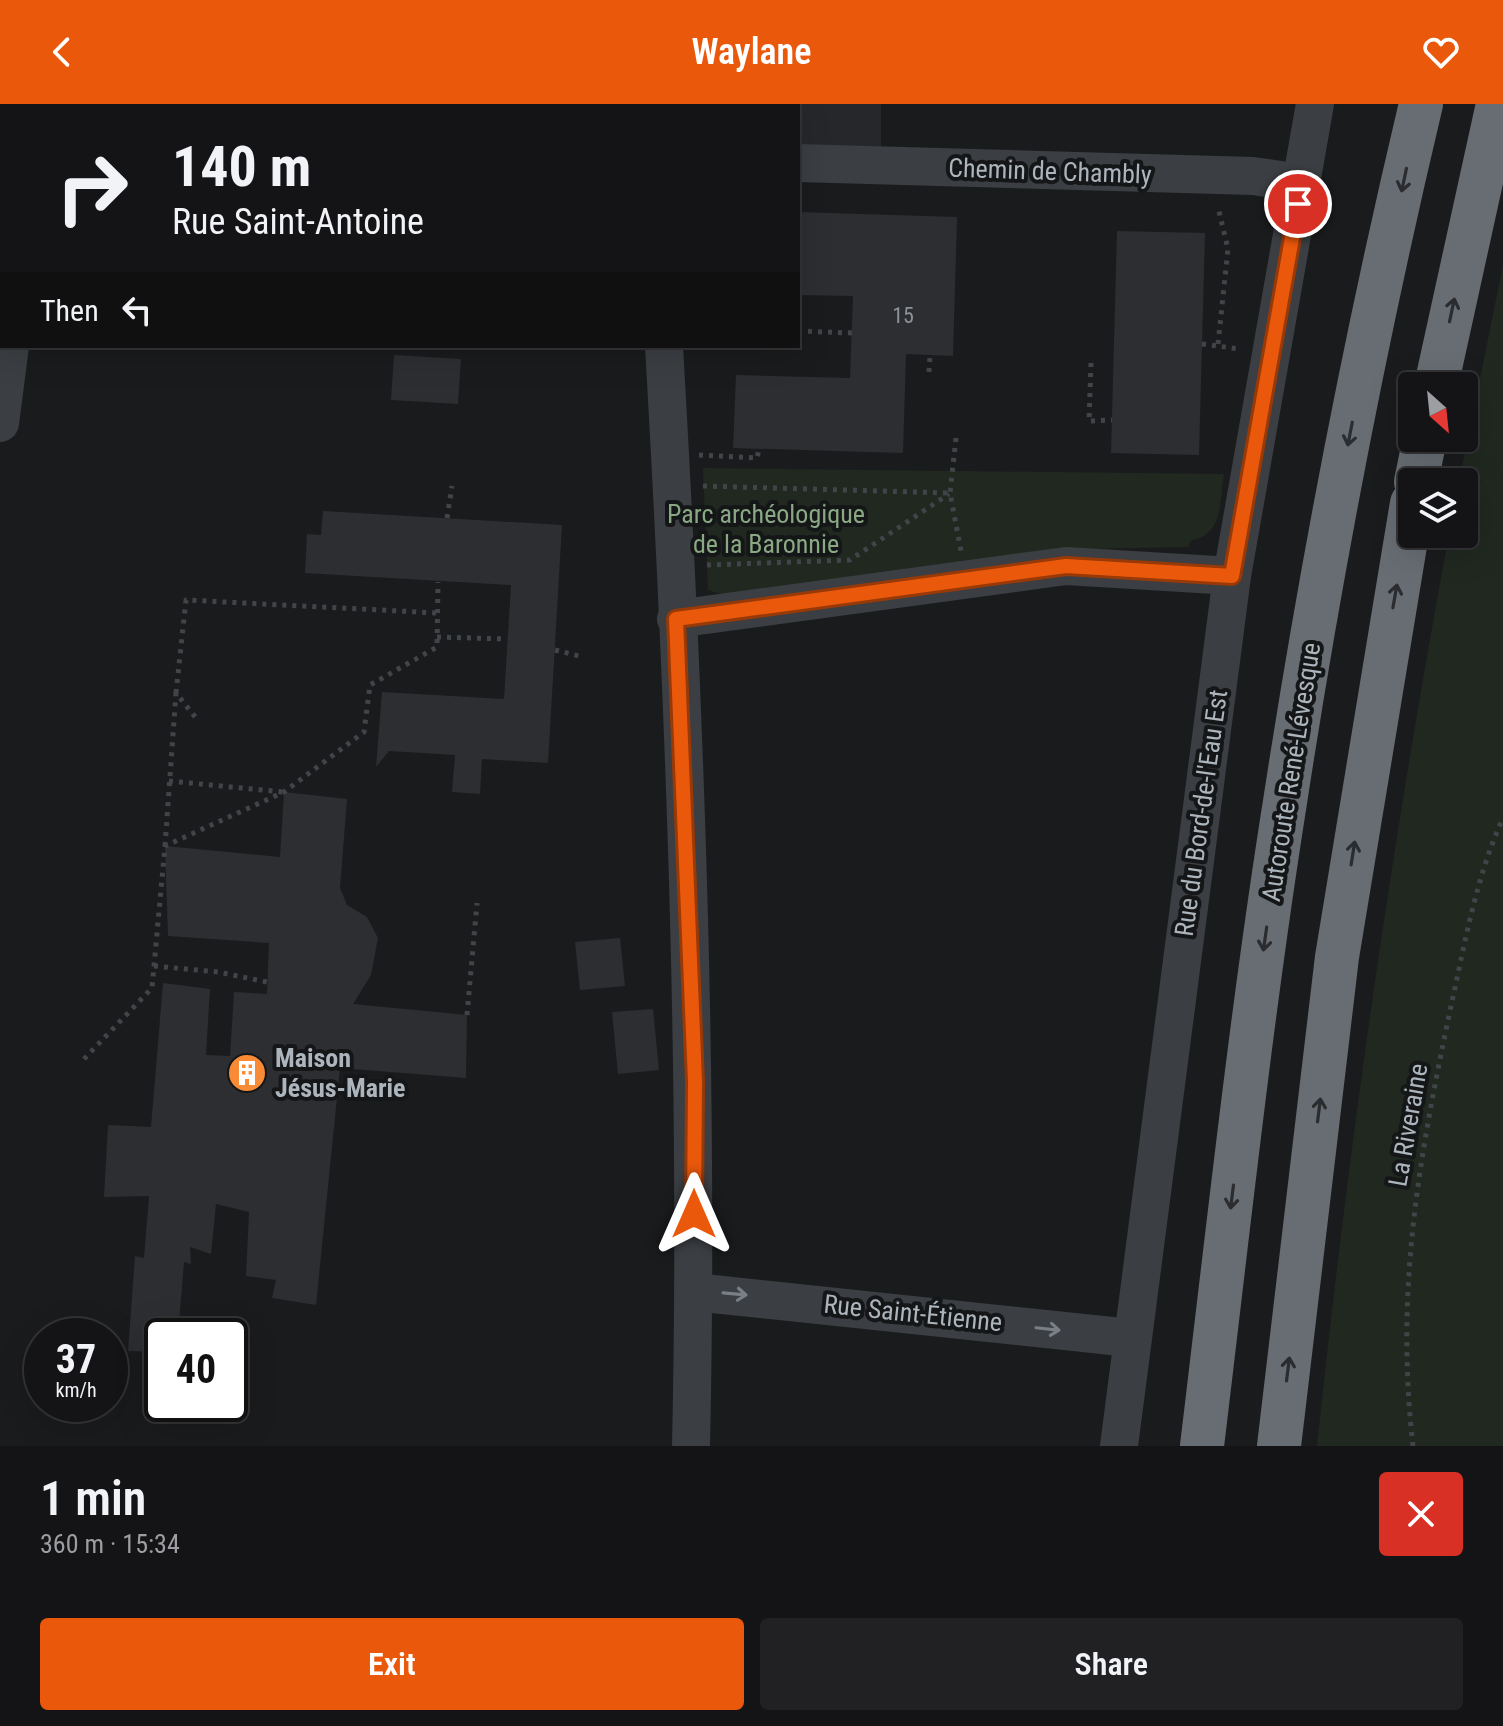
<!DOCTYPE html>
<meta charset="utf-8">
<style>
:root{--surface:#141416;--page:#212123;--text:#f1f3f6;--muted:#9d9ea1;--line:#333335;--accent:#ea580c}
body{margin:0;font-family:"Roboto Condensed",sans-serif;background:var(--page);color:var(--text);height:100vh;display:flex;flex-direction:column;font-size:30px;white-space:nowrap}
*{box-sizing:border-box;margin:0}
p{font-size:26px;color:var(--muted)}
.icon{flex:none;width:44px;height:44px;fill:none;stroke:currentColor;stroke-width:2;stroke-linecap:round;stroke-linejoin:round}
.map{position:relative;height:1342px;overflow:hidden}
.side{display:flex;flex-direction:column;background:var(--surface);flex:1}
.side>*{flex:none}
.hud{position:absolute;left:0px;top:0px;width:800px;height:244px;box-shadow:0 8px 32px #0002,0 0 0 2px var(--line);background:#141416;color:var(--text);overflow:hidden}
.needle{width:52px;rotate:153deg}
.fabs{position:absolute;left:1398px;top:268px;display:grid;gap:16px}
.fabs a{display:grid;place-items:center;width:80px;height:80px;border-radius:8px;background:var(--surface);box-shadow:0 8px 32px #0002,0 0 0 2px var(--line);font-size:40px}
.speed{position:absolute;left:24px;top:1214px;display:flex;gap:16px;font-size:40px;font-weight:700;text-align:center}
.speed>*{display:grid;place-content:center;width:104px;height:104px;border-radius:50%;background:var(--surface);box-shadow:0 8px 32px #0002,0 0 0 2px var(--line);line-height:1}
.speed small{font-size:20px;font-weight:400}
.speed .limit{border:4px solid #111;border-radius:12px;background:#fff;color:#111}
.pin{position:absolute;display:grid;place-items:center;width:68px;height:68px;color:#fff;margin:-34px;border:4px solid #fff;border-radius:50%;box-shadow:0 2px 8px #0007}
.me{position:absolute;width:88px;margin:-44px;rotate:0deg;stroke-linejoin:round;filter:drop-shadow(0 0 6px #0008)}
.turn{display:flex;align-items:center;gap:28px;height:168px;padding:0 40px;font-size:36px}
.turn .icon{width:104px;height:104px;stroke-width:2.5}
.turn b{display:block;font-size:56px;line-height:68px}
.then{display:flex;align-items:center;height:76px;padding:0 40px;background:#0003;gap:16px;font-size:30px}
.round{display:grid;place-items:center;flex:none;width:84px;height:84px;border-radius:8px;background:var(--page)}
.overview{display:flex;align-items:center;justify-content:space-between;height:136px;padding:0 40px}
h1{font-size:48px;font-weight:600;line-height:60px}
.button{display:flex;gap:16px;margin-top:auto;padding:16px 40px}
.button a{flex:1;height:92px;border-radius:8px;background:var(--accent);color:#fff;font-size:32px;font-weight:600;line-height:92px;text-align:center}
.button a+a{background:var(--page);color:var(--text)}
header{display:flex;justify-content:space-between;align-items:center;height:104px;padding:0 40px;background:var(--accent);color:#fff;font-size:36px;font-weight:600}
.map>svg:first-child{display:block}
.built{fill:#26272a}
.green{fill:#202820}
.building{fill:#2d2e31}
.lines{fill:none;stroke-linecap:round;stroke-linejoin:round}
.path{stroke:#414549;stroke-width:5;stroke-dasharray:4 6;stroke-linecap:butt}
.minor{stroke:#3b3e42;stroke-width:38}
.major{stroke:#575b61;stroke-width:44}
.highway{stroke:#676d73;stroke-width:44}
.oneway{stroke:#2a2c2f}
.oneway2{stroke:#797f85}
.route-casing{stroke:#983908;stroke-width:20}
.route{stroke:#ea580c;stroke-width:14}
.labels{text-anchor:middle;stroke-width:8;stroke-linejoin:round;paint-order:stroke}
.number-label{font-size:22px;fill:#8c9298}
.street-label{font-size:26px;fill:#acb5bc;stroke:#151618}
.park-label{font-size:26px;fill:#89a883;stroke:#151618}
.poi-label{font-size:26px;font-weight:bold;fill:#acb5bc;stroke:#151618;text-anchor:start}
</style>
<header><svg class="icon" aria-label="back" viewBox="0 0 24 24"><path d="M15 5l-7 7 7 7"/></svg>Waylane<svg class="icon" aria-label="heart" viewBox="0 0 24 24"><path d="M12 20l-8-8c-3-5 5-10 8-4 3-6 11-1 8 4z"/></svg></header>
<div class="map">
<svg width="1503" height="1342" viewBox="0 0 1503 1342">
<rect width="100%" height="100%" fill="#1a1b1d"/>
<path class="built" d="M 689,0 L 881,0 L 881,46 L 798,43 L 798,2 Z"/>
<g class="green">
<path d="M 1503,161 L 1503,1342 L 1317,1342 C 1349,1036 1393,732 1449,430 L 1464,430 L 1464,378 L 1459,378 Z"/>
<path d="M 703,364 L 1224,370 C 1219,400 1224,430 1190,437 L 1189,443 L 1093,445 L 724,491 L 708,486 Z"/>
</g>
<g class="building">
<path d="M 798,108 L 957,113 L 953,252 L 906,250 L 903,349 L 733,344 L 736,271 L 850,274 L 853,192 L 798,191 Z"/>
<path d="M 1117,127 L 1205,129 L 1199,351 L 1111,349 Z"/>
<path d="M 394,251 L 461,255 L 458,300 L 391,296 Z"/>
<path d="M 323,407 L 562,421 L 548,659 L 482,655 L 480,690 L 452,688 L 455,651 L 389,647 L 376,663 L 382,588 L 504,595 L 511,481 L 305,469 L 307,430 L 321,431 Z"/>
<path d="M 284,688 L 347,695 L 340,784 L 347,801 L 367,813 L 378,834 L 371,871 L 353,900 L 467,911 L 466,974 L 340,964 L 316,1201 L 272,1194 L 276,1176 L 246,1172 L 249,1108 L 216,1100 L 211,1150 L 190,1143 L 191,1160 L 184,1158 L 178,1232 L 162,1232 L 162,1248 L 128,1247 L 135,1152 L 144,1154 L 149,1092 L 104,1093 L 108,1021 L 151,1023 L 163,879 L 210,885 L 206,951 L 230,952 L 234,888 L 267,890 L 269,839 L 168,832 L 165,742 L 280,753 Z"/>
<path d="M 620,834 L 625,882 L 580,886 L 575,838 Z"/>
<path d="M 653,905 L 659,966 L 618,970 L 612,908 Z"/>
</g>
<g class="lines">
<g class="path">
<path d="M 798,227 L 852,229"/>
<path d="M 1202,240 L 1240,245"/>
<path d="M 1218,240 L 1228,145 L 1218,103"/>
<path d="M 1091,259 L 1089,317 L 1112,316"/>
<path d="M 929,268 L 930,251"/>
<path d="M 956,334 L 950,389 L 961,447"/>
<path d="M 699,351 L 757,354 L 759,345"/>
<path d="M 703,382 L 950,389"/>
<path d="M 447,414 L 452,382"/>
<path d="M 707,461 L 850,456 L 949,390"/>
<path d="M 437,533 L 507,535"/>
<path d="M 555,546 L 583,553"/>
<path d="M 176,589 L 186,496 L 438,509"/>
<path d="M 169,677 L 283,688"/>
<path d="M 165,742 L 176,589 L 196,614"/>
<path d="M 154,862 L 218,868 L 267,878"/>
<path d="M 467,911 L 477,799"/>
<path d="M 84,955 L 152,884 L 165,742 L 284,688 L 364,628 L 370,581 L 437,543 L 438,478"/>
<path d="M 1413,1342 C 1395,1186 1419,1054 1451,902 C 1465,839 1476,773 1503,714"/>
</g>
<g class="minor">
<path d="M 648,0 L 648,2"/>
<path d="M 798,59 L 1253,72 L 1301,79"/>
<path d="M 664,242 C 685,608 699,975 691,1342"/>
<path d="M 0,319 L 10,242"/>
<path d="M 676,515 L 1066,462 L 1232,472"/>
<path d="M 694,1188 L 1131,1234"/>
<path d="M 1119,1342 L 1232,472 L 1315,0"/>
</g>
<path class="major" d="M 0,10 L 2,10"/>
<g class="highway">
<path d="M 1436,282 L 1498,0"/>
<path d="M 1416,378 L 1425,334"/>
<path d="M 1202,1342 C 1228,1127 1251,912 1285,698 C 1321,464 1366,231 1421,0"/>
<path d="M 1279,1342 L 1337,853 L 1412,399"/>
</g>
</g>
<defs><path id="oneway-shaft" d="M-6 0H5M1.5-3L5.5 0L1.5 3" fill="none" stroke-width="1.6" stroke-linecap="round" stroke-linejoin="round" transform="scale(2)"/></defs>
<g class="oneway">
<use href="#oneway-shaft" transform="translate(1404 76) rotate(102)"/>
<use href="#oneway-shaft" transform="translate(1452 206) rotate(-78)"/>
<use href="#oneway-shaft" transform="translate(1350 330) rotate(101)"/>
<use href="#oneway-shaft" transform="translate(1395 492) rotate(-80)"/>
<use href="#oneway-shaft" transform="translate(1353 749) rotate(-81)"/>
<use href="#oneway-shaft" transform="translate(1265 835) rotate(98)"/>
<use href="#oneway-shaft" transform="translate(1319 1006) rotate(-83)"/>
<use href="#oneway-shaft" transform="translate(1232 1093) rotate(97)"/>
<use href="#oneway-shaft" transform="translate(1288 1265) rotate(-83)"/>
</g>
<g class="oneway2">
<use href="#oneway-shaft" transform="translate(735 1190) rotate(5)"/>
<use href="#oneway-shaft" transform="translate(1048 1225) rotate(6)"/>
</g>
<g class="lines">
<defs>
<path id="route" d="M 694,1110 L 695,978 L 676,515 L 1066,462 L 1232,472 L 1298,100"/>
</defs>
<use href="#route" class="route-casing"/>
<use href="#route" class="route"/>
</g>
<defs>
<symbol id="building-disc" viewBox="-11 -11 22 22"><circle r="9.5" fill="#f98b36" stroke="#151618"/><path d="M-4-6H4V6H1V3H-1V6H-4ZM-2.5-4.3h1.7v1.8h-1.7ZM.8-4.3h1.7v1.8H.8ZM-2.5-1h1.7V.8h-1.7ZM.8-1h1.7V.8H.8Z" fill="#fff"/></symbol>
</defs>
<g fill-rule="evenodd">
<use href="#building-disc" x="225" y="947" width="44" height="44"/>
</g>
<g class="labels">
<g class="number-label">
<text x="903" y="219">15</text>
</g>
<g class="street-label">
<text transform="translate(1050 67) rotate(2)" y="9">Chemin de Chambly</text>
<text transform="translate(1291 668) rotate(-81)" y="9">Autoroute René-Lévesque</text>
<text transform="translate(1201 709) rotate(-82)" y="9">Rue du Bord-de-l'Eau Est</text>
<text transform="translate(1408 1021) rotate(-80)" y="9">La Riveraine</text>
<text transform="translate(913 1209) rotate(6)" y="9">Rue Saint-Étienne</text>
</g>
<g class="park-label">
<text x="766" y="419">Parc archéologique<tspan x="766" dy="30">de la Baronnie</tspan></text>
</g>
<g class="poi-label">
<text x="275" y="963">Maison<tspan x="275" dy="30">Jésus-Marie</tspan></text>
</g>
</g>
</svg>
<div class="fabs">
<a><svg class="needle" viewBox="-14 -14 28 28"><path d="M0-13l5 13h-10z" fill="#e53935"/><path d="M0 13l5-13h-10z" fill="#9d9ea1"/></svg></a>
<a><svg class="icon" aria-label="layers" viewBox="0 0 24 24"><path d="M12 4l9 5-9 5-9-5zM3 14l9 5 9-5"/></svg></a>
</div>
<div class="speed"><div>37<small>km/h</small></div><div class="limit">40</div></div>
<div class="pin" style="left:1298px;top:100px;background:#d93025"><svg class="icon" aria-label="arrive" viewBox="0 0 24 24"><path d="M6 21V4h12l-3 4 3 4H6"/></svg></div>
<svg class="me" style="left:694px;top:1110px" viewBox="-20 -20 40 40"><path d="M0-17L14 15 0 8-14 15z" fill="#ea580c" stroke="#fff" stroke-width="4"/></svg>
<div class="hud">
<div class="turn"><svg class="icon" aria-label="right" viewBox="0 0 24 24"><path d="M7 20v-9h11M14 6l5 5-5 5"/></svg><div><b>140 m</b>Rue Saint-Antoine</div></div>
<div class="then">Then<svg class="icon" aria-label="left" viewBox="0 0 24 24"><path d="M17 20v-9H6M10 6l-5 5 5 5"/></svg></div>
</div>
</div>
<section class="side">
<div class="overview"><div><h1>1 min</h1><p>360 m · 15:34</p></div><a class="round" style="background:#d93025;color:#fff"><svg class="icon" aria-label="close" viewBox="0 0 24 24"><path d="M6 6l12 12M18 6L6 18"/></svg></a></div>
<div class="button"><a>Exit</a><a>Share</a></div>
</section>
